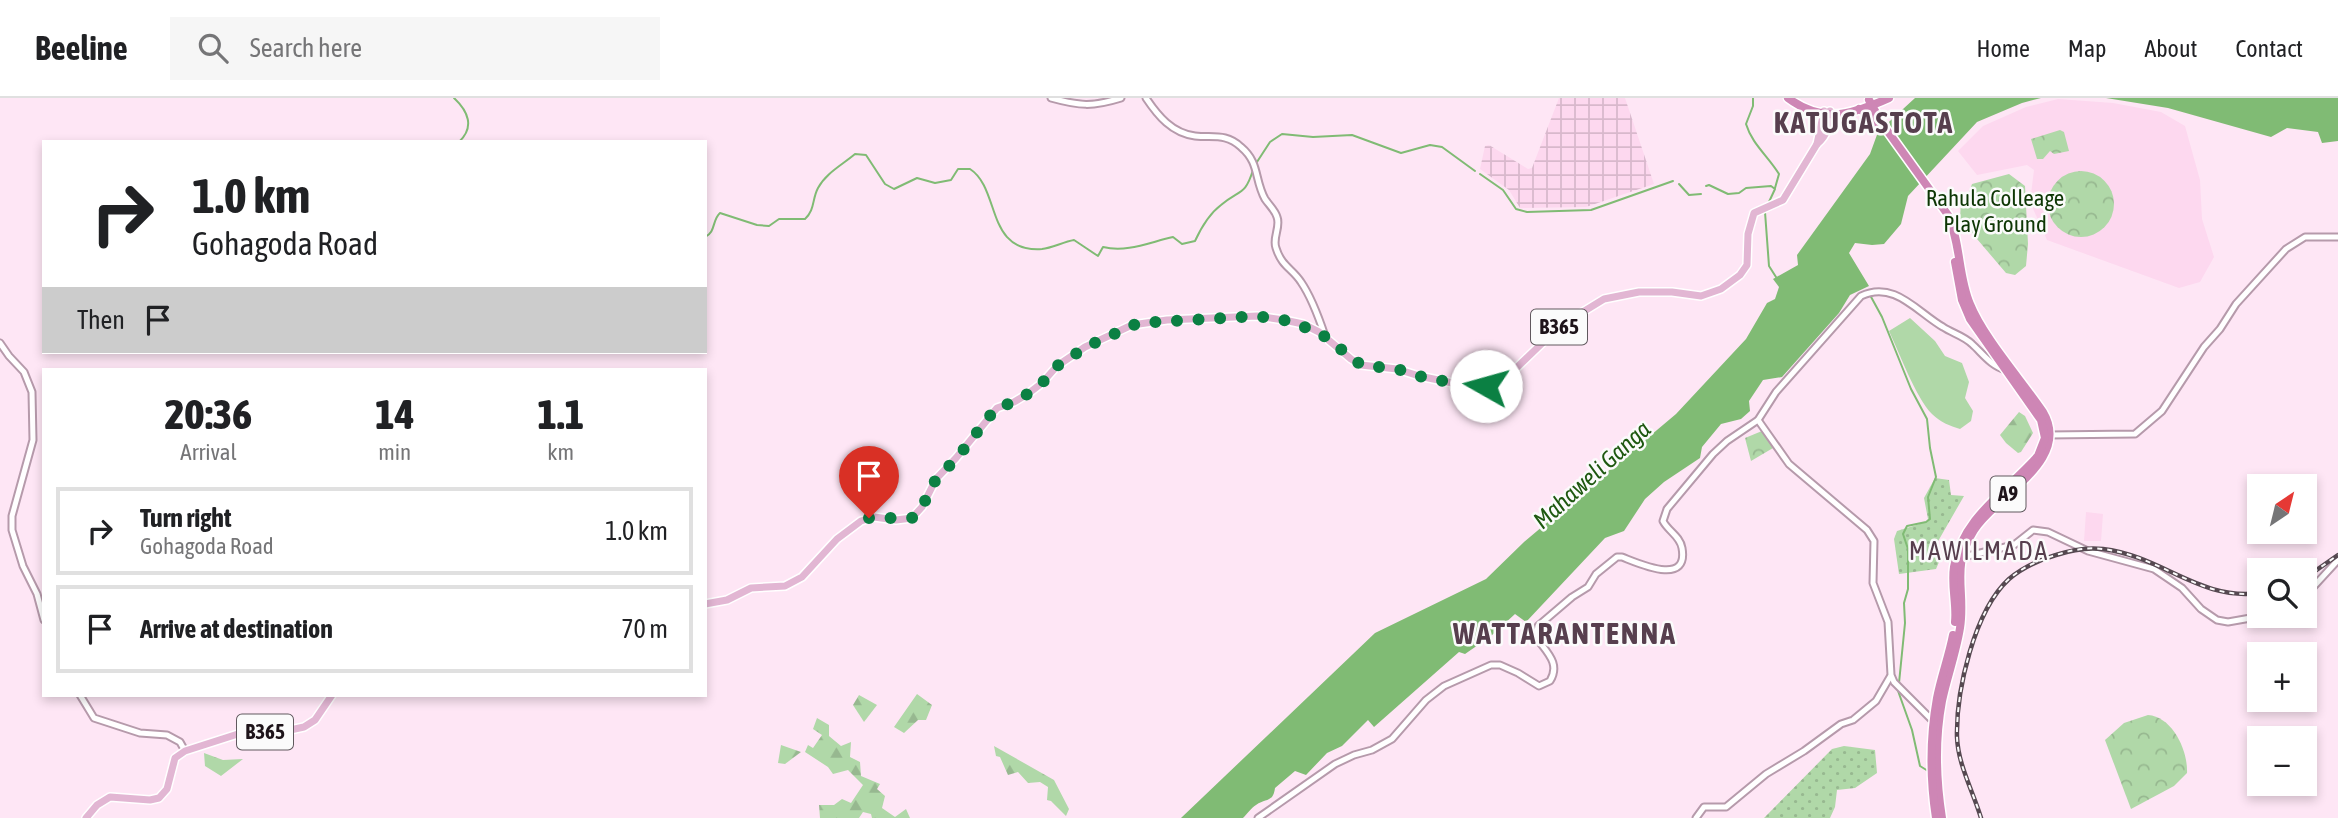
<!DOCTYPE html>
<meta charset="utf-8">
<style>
:root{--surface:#fff;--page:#f6f6f6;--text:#202124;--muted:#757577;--line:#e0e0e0}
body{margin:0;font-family:"Asap Condensed",sans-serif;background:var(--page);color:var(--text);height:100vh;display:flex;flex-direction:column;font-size:26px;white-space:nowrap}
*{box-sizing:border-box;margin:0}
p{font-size:23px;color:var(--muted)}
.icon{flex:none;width:38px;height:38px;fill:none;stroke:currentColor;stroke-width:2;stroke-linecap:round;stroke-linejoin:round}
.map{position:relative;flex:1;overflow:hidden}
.side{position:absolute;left:42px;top:270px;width:665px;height:329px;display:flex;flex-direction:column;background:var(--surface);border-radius:0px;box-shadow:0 4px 10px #0003}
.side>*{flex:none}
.hud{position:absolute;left:42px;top:42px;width:665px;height:214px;border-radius:0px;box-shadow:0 4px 10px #0003;background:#fff;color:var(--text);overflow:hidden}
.needle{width:46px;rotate:35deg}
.buttons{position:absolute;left:2247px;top:376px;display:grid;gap:14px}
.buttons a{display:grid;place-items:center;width:70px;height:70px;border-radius:0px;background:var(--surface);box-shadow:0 4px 10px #0003;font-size:35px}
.pin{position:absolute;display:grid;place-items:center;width:60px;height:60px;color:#fff;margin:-72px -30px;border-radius:50% 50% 50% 0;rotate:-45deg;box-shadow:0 0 7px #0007}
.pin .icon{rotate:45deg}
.me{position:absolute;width:77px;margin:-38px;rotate:277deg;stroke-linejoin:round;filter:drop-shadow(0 0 5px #0008)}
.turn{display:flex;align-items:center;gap:24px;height:147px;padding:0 35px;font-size:32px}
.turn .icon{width:91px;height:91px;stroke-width:2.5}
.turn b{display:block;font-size:49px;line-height:60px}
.then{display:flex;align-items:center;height:66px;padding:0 35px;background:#0003;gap:14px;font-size:26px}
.eta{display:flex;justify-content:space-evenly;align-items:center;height:119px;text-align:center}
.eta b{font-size:42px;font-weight:800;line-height:49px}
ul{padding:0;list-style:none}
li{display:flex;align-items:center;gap:21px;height:88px;margin:0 14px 10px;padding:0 21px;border:4px solid var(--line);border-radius:0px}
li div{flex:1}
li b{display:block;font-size:26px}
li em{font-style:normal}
header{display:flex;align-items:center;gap:42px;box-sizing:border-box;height:98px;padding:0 35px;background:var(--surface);border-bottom:2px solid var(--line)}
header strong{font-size:33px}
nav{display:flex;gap:38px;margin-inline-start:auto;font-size:24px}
.search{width:490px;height:63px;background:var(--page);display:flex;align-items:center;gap:18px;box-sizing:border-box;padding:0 24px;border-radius:0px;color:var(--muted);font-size:26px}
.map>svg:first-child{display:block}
.built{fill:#fdd8ef}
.industrial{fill:url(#industrial-grid)}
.grass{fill:url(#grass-dots)}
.forest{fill:url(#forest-firs)}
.park{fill:url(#park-crowns)}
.pitch{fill:#b0d8a8}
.water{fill:#80bb74}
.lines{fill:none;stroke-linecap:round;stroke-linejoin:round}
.stream{stroke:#80bb74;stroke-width:2}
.minor-casing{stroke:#b69aab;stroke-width:9}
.major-casing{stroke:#fff;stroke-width:10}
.highway-casing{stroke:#fff;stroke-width:11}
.minor{stroke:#fff;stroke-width:5}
.major{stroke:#e2b6d3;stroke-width:7}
.highway{stroke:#ce86b5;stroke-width:8}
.rail-casing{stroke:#564951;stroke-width:4.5}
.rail{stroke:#fbfbfb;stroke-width:2;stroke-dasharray:5;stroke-linecap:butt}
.route{stroke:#0b8043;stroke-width:12;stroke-dasharray:0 21.6}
.labels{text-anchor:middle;stroke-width:5;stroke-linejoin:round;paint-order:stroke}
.shield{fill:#fbfbfb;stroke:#60595e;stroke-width:2}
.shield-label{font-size:21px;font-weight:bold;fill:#1e141a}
.park-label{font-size:23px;fill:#0d3604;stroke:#fbfbfb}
.water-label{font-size:24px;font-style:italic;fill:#1e5810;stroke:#fbfbfb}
.quarter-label{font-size:26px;letter-spacing:2px;fill:#573f4e;stroke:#fbfbfb}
.district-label{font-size:30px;font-weight:bold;letter-spacing:2px;fill:#573f4e;stroke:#fbfbfb}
</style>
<header>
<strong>Beeline</strong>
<div class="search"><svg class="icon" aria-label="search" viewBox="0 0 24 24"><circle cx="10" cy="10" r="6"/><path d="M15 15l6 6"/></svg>Search here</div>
<nav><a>Home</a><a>Map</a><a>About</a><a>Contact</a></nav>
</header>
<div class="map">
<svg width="2338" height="720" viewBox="0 0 2338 720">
<defs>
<pattern id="industrial-grid" width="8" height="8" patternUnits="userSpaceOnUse" patternTransform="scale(1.75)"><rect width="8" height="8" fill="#fdd8ef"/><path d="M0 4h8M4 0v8" fill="none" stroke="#d8b8cc"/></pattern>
<pattern id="grass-dots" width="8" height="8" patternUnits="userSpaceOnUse" patternTransform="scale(1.75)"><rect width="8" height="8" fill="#b0d8a8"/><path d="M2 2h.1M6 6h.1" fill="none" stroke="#97b890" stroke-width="1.8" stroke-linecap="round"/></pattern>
<pattern id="forest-firs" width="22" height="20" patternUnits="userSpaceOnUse" patternTransform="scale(1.75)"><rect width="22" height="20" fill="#b0d8a8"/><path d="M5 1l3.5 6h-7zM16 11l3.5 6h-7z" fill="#97b890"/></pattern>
<pattern id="park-crowns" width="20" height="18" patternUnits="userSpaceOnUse" patternTransform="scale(1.75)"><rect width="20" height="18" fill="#b0d8a8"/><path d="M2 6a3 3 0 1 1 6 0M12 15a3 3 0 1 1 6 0" fill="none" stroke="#97b890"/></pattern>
</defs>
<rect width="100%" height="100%" fill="#fee6f5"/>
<g class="built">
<path d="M 2058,1 L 2113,5 L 2161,14 L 2185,28 L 2200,82 L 2202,121 L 2214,159 L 2200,184 L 2179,190 L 2047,142 L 2030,104 L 2034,72 L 2027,67 L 1977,77 L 1958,53 L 1983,28 L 2026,9 Z"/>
<path d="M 2086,414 L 2103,416 L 2101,443 L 2084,443 Z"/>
</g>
<path class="industrial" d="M 1559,0 L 1625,0 L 1654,86 L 1586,109 L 1520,110 L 1509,92 L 1480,71 L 1485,48 L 1489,47 L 1528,71 L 1532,70 Z"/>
<g class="grass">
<path d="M 1935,380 L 1949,382 L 1951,397 L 1964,398 L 1937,445 L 1939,464 L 1936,471 L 1899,476 L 1894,441 L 1897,433 L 1926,424 L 1928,421 L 1924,400 Z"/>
<path d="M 1844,648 L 1875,652 L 1877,675 L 1855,690 L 1837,692 L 1835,709 L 1830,720 L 1764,720 L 1832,651 Z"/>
</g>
<g class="forest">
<path d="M 2019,314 L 2025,318 L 2033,335 L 2021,354 L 2018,355 L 2006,345 L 2000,337 Z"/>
<path d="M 917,596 L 932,607 L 926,622 L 918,622 L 904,635 L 894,629 Z"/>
<path d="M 859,597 L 877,607 L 864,624 L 853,607 Z"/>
<path d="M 817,620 L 829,627 L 829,638 L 841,648 L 851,644 L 850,659 L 860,664 L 861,678 L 880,686 L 877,691 L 885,698 L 882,710 L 895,719 L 906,711 L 910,720 L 872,720 L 871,716 L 863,714 L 859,720 L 820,720 L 819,707 L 834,707 L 842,701 L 851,705 L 863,687 L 848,672 L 833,676 L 828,669 L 805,654 L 808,647 L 813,650 L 822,637 L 813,631 Z"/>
<path d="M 781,647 L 801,654 L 785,666 L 778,665 Z"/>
<path d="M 994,648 L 1054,682 L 1069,711 L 1066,718 L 1051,703 L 1047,702 L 1048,689 L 1040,684 L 1028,685 L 1018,674 L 1008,677 L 1000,659 L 996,658 Z"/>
<path d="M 204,655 L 223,662 L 243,661 L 221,678 L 205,668 Z"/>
</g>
<g class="park">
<path d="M 2060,32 L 2064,34 L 2069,53 L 2054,56 L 2050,53 L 2043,61 L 2037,61 L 2031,41 Z"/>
<circle cx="2081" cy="106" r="33"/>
<path d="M 2009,76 L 2025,88 L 2028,146 L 2026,168 L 2015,177 L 2006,175 L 1960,121 L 1961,103 L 1967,100 L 1972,86 Z"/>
<path d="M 1762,333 L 1773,350 L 1751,363 L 1745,340 Z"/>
<path d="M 2148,617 C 2173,619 2188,653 2187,675 L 2174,688 L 2131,711 L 2105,642 L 2124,625 Z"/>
</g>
<path class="pitch" d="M 1910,220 L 1935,243 L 1945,258 L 1962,265 L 1969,284 L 1965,300 L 1973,313 L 1971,323 L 1960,331 C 1950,328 1940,324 1932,316 C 1916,300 1899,254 1889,233 Z"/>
<g class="water">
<path d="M 1915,0 L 2041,0 L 2022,5 L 1977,24 L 1908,98 L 1901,126 L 1884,146 L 1872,147 L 1855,145 L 1849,155 L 1869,188 L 1850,197 L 1839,215 L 1782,279 L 1763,282 L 1749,303 L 1750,313 L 1741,321 L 1721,326 L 1702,349 L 1700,360 L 1664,384 L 1645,401 L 1624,433 L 1605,440 L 1526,524 L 1515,516 L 1491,538 L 1465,556 L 1459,554 L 1374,629 L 1368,622 L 1342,648 L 1327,655 L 1306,677 L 1295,673 L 1275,690 C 1273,705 1266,700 1256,707 C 1251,710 1247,716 1243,720 L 1181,720 L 1375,535 L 1486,481 L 1524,444 L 1676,316 L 1746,241 L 1767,205 L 1775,201 L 1779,189 L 1773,181 L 1798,167 L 1797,157 L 1870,56 L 1878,34 Z"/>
<path d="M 2106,0 L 2338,0 L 2338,43 L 2322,45 L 2318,34 L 2287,30 L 2271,39 L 2168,10 Z"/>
</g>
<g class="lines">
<g class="stream">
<path d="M 454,0 C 468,13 475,29 459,44"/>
<path d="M 1753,0 L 1753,8 L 1746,26 C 1752,46 1768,58 1779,76 L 1775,90"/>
<path d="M 1255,67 L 1270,44 L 1282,36 L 1313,39 L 1352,37 L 1401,55 L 1430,47 L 1442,49 L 1475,73"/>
<path d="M 1480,76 L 1503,92 L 1516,111 L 1527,114 L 1591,112 L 1673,83"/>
<path d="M 1679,86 L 1689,97 L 1701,96"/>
<path d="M 1706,88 L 1709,87 L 1728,96 L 1739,95 L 1746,90 L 1771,88 L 1775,91 L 1768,106"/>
<path d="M 1765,114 L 1769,168 L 1776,179"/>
<path d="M 705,139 C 716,134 712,122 720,115 L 757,127 L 769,128 L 779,121 L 805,121 C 815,112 812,101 818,90 C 826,75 842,67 855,56 L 866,57 L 885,86 L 894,91 L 917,80 L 935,85 L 951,82 L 958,71 L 970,71 C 1001,91 985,155 1042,151 C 1052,150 1063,144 1074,142 L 1098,158 L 1103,149 C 1127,155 1150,144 1173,139 L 1182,146 L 1195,143 C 1201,130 1209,116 1221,107 C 1240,91 1245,98 1253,72"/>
<path d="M 1870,197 L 1882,219 L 1911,291 L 1927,321 L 1930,350 L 1936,379 L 1928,399 L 1930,421 L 1926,424 L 1907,428 L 1903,436 L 1908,451 L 1908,491 L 1904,505 L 1905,525 L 1899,585"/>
<path d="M 1897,590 L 1912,632 L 1920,668 L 1928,673"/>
</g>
<defs>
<g id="minor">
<path d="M 1051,0 C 1080,8 1092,9 1121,0"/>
<path d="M 1146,0 C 1158,18 1172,35 1195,38 C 1213,40 1226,35 1241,49 C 1260,65 1254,81 1265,101 C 1269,107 1275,112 1277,119 C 1281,129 1272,140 1276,150 C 1282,169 1292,170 1301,184 C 1312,200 1319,220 1325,238"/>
<path d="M 0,245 L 9,258 L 24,274 L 32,294 L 33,342 L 12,418 L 12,432 L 23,468 L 37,496 L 44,522"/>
<path d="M 1758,322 L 1789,366 L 1867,432 L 1874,443 L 1873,485 L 1888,524 L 1891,577 L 1894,584 L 1935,625"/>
<path d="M 2048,337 L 2135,336 L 2162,313 L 2204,249 L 2220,231 L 2236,206 L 2286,151 L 2305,139 L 2338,139"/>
<path d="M 1959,460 L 2014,447 L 2033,432 L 2048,434 L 2088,453 L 2154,471 L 2182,490 L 2201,511 L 2217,522 L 2228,524 L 2262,518"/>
<path d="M 2305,498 L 2338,462"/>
<path d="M 80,597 L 94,620 L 140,635 L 167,637 L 180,644 L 185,653"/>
<path d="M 1258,720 L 1335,666 L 1354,657 L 1372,652 L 1392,641 L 1426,602 L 1444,588 L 1491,567 L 1500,567 L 1518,575 L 1539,588 L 1550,583 C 1561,565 1546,554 1536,539 L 1538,528 L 1572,499 L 1588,489 L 1596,476 L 1617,459 L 1622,459 C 1638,465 1689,489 1682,450 C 1680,438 1668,433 1663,423 L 1667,411 L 1713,356 L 1727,343 L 1758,322 L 1776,294 L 1861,198 C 1894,182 1917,214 1943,229 C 1952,235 1964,238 1972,246 C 1983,256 1991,268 2006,272"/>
<path d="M 1696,720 L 1704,709 L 1726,709 L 1766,676 L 1804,653 L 1841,626 L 1853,622 L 1876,603 L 1890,579"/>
</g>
<g id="major">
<path d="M 1817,46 L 1824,13"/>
<path d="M 705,506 L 727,502 L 751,490 L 785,488 L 802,479 L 837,441 L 861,423 L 874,419 L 896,422 L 912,420 L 922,409 L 936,381 L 956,360 L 997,310 L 1014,304 L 1029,295 L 1042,285 L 1057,268 L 1085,249 L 1132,227 L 1167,222 L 1257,218 L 1284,222 L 1303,226 L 1319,234 L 1351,261 L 1361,267 L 1397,271 L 1419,278 L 1467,288 L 1486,288 L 1507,279 L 1560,228 L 1604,201 L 1639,194 L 1672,194 L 1701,198 L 1721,191 L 1740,177 L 1747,167 L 1748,136 L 1754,115 L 1783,102 L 1817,46 C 1828,37 1829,27 1830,13"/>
<path d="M 86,720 L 97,707 L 110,699 L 150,702 L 159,700 L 167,691 L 175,660 L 185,653 L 241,635 L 281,634 L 304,629 L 315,622 L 332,597"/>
</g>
<g id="highway">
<path d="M 1788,0 C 1823,26 1851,17 1889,0"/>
<path d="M 1869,2 L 1881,24 L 1948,117 C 1961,146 1958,178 1970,206 C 1983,239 2022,283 2043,314 C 2072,363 1997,396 1974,432 C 1950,470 1966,492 1960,530 C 1956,555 1947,579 1942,603 C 1935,640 1936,682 1942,720"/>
<path d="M 1859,11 L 1870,18 L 1879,30"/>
<path d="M 1955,164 L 1962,202 L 1970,221 L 2041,322 L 2045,340 L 2038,358 C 2007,393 1962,420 1954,469 C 1951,488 1957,506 1955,524"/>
<path d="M 1936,720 C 1930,681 1930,639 1937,600 C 1941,579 1949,558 1953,537"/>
</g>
</defs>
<use href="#minor" class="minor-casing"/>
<use href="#major" class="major-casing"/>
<use href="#highway" class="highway-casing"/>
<use href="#minor" class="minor"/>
<use href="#major" class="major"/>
<use href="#highway" class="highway"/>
<defs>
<g id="rail">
<path d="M 2305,480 L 2338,457"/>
<path d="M 1981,720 C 1973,693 1958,667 1957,639 C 1956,593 1974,513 2009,481 C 2023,469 2039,462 2056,457 C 2071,452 2087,449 2103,451 C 2162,458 2200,503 2259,495"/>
</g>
</defs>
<use href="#rail" class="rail-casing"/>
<use href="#rail" class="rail"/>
</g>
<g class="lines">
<path class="route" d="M 869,420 L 912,420 L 922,409 L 936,381 L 957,360 L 996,310 L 1014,304 L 1029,295 L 1042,285 L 1057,268 L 1086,249 L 1138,225 L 1257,218 L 1284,222 L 1319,234 L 1361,267 L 1397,271 L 1419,278 L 1467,288 L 1486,288"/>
</g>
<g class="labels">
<g class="shield">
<rect x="1531" y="211.5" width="56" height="35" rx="5"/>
<rect x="1990.5" y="378.5" width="35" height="35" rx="5"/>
<rect x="237" y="616.5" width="56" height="35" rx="5"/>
</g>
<g class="shield-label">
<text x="1559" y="236">B365</text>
<text x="2008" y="403">A9</text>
<text x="265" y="641">B365</text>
</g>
<g class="park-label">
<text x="1995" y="108">Rahula Colleage<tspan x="1995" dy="26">Play Ground</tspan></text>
</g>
<g class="water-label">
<text transform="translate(1592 377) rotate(-42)" y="8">Mahaweli Ganga</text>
</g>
<g class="quarter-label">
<text x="1979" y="462">MAWILMADA</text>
</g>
<g class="district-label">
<text x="1864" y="35">KATUGASTOTA</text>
<text x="1565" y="546">WATTARANTENNA</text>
</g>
</g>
</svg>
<div class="buttons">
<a><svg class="needle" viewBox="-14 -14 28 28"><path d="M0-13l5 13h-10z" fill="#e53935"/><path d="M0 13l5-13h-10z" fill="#757577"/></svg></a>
<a><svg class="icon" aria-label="search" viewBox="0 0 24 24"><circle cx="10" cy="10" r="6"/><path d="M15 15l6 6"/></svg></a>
<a>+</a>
<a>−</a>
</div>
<div class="pin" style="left:869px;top:420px;background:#d93025"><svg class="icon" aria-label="arrive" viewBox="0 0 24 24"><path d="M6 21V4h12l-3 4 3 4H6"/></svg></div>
<svg class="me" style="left:1486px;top:288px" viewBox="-20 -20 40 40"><circle r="19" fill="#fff"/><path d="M0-13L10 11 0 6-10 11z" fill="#0b8043"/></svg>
<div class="hud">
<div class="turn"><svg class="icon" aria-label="right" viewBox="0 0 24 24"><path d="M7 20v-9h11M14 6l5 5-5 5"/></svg><div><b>1.0 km</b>Gohagoda Road</div></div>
<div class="then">Then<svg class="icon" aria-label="arrive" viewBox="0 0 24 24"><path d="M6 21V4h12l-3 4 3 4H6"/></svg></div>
</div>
<section class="side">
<div class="eta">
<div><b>20:36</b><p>Arrival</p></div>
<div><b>14</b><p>min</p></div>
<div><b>1.1</b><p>km</p></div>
</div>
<ul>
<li><svg class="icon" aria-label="right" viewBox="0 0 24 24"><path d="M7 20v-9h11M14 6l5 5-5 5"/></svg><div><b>Turn right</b><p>Gohagoda Road</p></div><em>1.0 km</em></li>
<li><svg class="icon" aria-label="arrive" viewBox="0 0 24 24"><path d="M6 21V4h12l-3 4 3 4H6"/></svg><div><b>Arrive at destination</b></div><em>70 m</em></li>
</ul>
</section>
</div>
